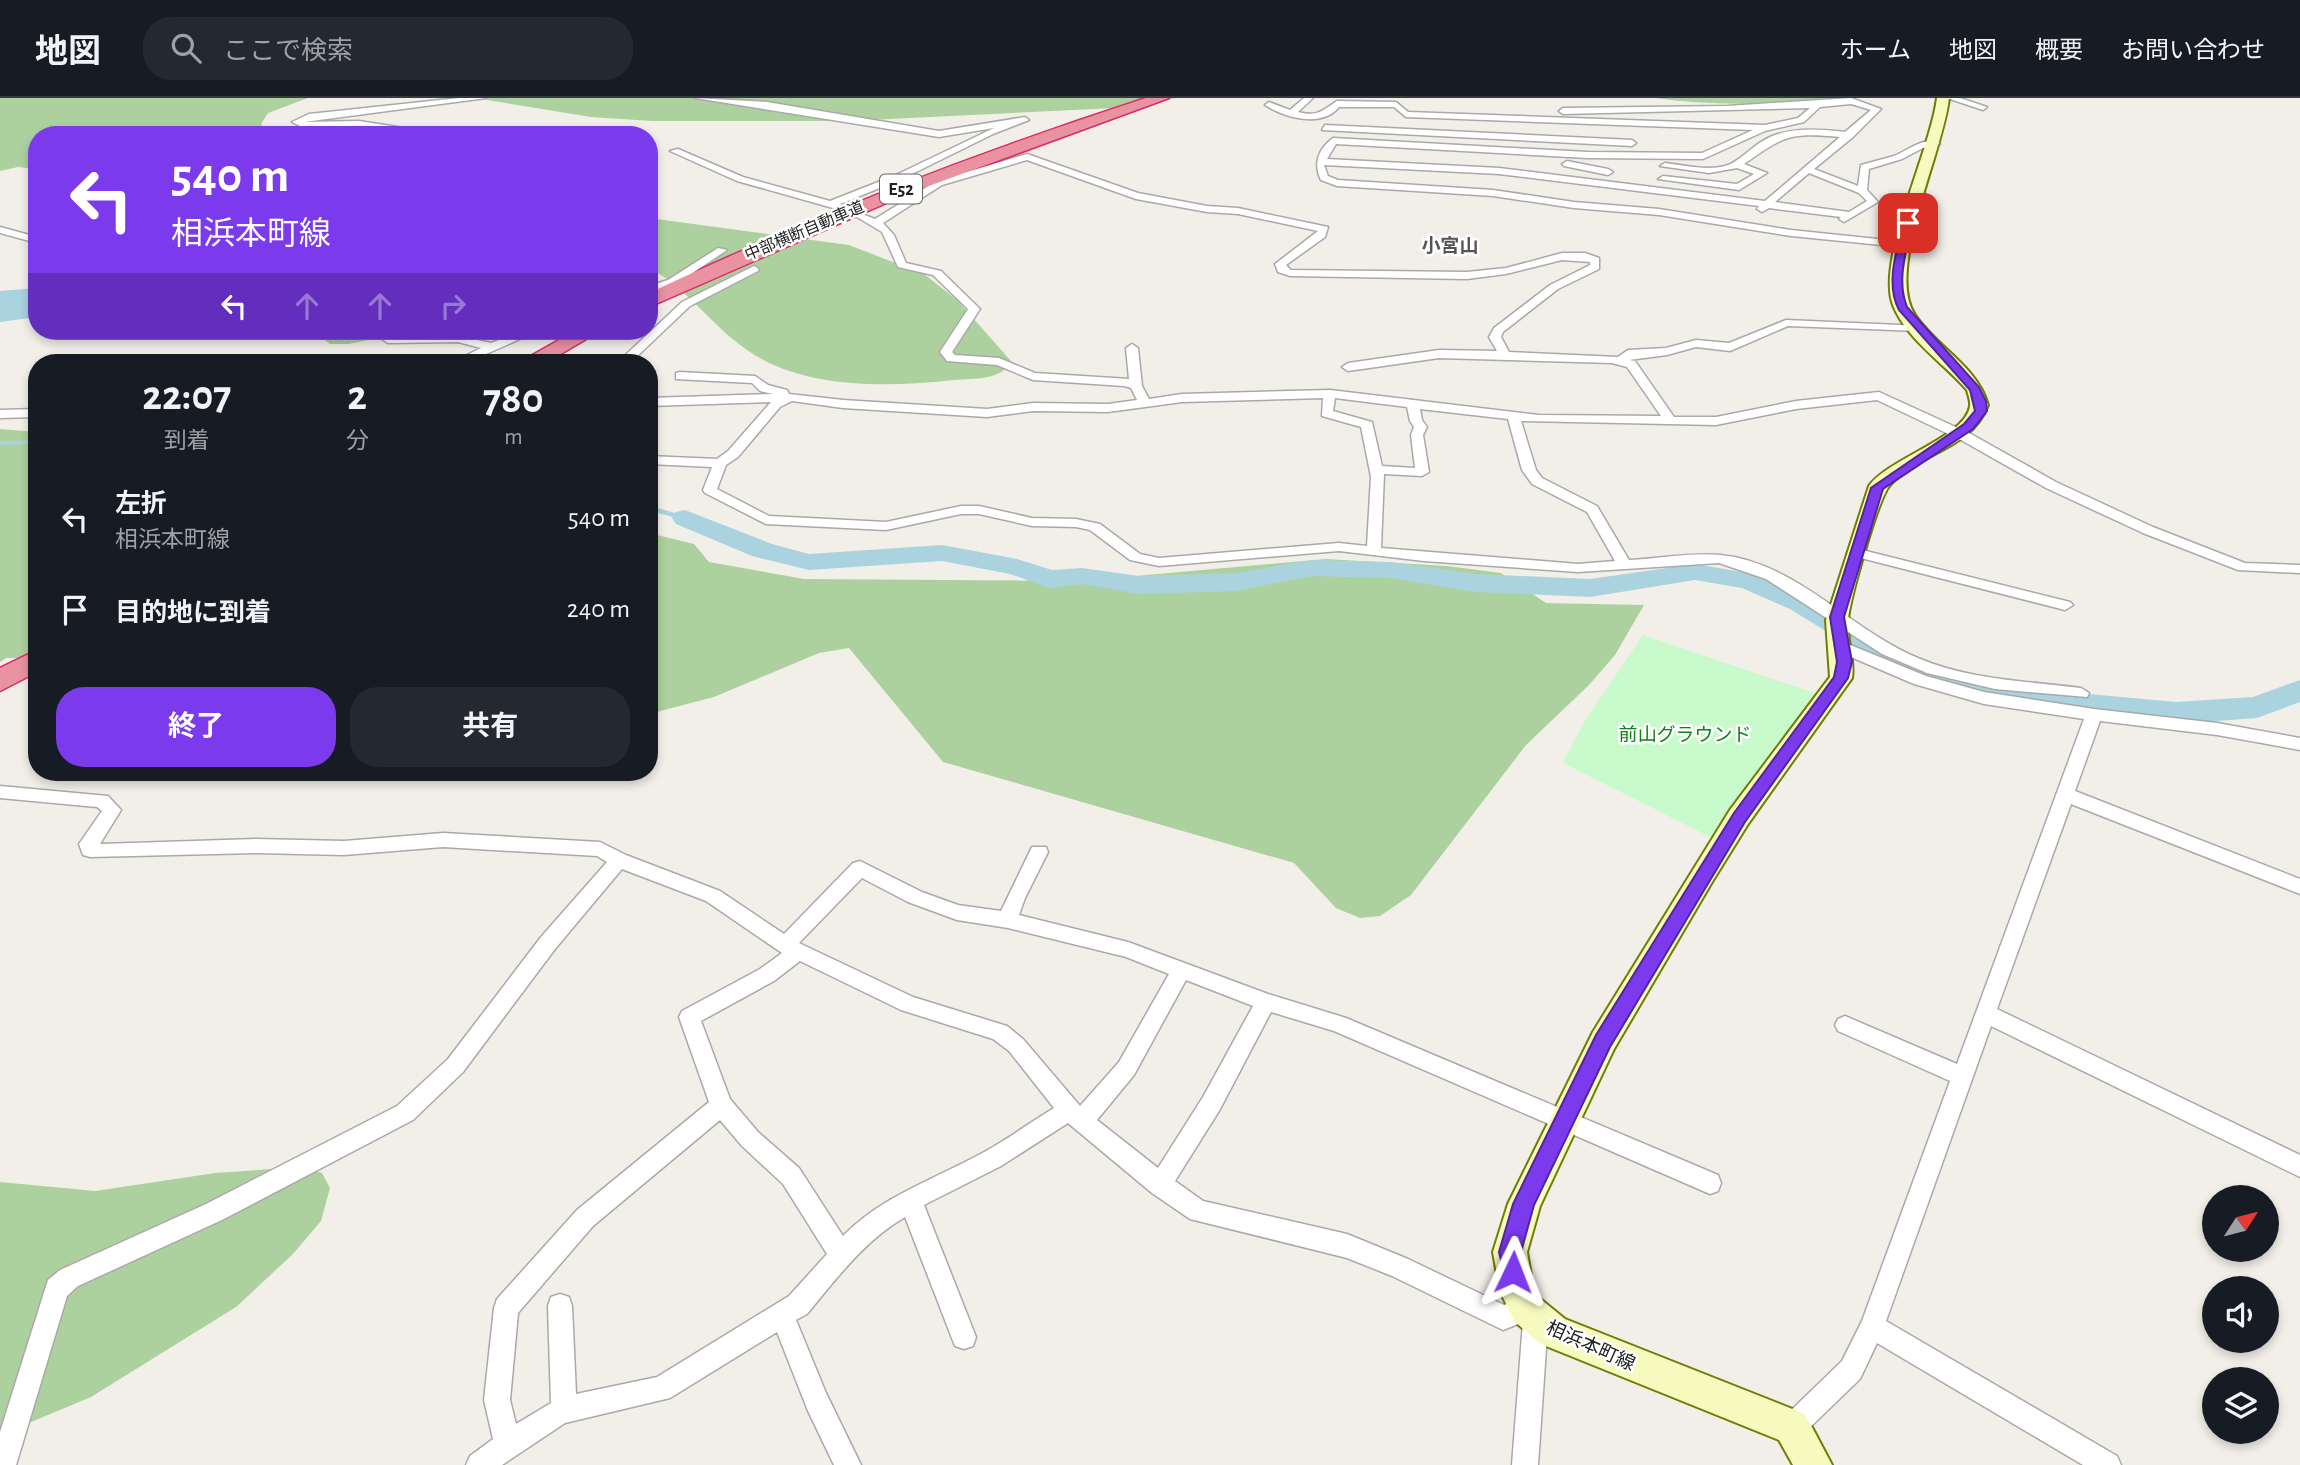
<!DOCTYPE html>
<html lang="ja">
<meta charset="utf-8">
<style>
:root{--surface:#171b24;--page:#242831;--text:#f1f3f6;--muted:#9ea1a6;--line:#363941;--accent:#7c3aed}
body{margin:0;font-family:"Alegreya Sans","Noto Sans JP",sans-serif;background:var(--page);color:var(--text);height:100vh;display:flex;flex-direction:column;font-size:26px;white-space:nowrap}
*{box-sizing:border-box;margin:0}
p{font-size:23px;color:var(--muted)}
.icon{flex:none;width:38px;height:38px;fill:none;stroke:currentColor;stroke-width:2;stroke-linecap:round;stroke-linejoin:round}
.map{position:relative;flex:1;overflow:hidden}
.sheet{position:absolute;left:28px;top:256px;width:630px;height:427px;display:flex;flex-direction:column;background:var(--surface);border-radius:28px;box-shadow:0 4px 10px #0003}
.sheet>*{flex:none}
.top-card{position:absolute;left:28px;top:28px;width:630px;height:214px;border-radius:28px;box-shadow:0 4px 10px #0003;background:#7c3aed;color:#fff;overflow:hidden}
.needle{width:46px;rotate:54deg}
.controls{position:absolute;left:2202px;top:1087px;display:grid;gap:14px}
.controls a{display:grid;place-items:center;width:77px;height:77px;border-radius:50%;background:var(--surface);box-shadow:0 4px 10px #0003;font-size:35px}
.pin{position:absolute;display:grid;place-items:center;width:60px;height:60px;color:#fff;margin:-30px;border-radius:14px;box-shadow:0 4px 10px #0006}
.me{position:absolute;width:77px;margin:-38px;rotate:2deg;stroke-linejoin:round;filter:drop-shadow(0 0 5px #0008)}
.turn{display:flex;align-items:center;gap:24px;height:147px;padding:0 28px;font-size:32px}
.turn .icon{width:91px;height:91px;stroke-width:2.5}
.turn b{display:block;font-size:49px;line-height:60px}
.lanes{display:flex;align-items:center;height:66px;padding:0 28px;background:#0003;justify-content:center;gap:35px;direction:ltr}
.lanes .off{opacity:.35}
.eta{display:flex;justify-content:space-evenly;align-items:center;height:119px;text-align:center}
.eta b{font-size:42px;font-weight:700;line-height:49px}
.button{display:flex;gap:14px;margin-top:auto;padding:14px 28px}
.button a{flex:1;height:80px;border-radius:28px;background:var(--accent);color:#fff;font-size:28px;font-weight:700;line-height:80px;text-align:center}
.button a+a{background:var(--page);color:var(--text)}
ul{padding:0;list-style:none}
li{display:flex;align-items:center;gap:21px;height:91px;padding:0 28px}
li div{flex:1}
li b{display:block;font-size:26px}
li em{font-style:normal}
header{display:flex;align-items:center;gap:42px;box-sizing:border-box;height:98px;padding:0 35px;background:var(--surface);border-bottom:2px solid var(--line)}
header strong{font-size:33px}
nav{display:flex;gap:38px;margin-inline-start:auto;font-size:24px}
.search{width:490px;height:63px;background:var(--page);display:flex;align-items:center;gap:18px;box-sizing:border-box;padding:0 24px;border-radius:28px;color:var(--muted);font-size:26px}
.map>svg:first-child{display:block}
.forest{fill:#add19e}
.park{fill:#c8facc}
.water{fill:#aad3df}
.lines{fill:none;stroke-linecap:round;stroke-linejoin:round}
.stream-far1{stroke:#aad3df;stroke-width:3.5}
.stream{stroke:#aad3df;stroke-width:4.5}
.river{fill:#aad3df;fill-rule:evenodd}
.minor-tunnel{stroke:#c8c6c1;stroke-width:12;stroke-dasharray:12 6;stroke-linecap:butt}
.minor-casing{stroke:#a9a9a9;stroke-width:3}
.secondary-casing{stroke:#707d05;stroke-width:4}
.motorway-casing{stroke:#dc2a67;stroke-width:3}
.minor{fill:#fff;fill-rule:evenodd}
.secondary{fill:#f7fabf;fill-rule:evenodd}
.motorway{fill:#e892a2;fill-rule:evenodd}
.route{fill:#7c3aed;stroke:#51269a;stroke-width:2}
.labels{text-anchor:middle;stroke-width:5;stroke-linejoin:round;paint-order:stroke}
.far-street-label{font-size:16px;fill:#222;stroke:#fff}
.shield{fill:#fff;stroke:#646464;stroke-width:2}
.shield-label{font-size:18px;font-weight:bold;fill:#222}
.far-quarter-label{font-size:19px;font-weight:bold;fill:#555;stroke:#fff}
.park-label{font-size:19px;fill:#0c8416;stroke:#fff}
.street-label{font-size:19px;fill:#222;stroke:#fff}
</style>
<header>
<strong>地図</strong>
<div class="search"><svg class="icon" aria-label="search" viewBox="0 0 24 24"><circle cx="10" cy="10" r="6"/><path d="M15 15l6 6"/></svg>ここで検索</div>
<nav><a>ホーム</a><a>地図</a><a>概要</a><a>お問い合わせ</a></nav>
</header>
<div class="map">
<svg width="2300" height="1367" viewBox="0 0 2300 1367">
<rect width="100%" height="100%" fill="#f2efe9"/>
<g class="forest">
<path d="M 0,0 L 308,0 L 268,15 L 261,26 L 268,37 L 37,37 L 37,71 L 18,69 L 0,73 Z"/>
<path d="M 475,0 L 1176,0 L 1115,10 L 848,23 L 652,23 L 591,19 Z"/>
<path d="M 1655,0 L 1828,0 C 1771,7 1712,8 1655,0 Z"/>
<path d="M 649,120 L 849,147 L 924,176 L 957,202 L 1011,263 C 1002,283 973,280 954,282 C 888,289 804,292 747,252 C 712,228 686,189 649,170 Z"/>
<path d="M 314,233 L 411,233 L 349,246 L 330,246 Z"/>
<path d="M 0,331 L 37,334 L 37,560 L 6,560 L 0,564 Z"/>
<path d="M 649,435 L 694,446 L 709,464 L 804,481 L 1080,483 L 1326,461 L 1447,468 L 1501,475 L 1546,505 L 1644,507 L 1615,557 L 1589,587 L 1526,647 L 1411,797 L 1380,818 L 1360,820 L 1336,810 L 1294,765 L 943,664 L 849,550 L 819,555 L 714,599 L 649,616 Z"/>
<path d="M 301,1069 L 322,1075 L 330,1090 L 321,1123 L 293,1156 L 236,1209 L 91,1299 L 0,1337 L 0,1084 L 95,1093 L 215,1075 Z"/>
</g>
<path class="park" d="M 1643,537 L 1821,597 L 1714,741 L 1563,665 L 1584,624 Z"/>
<path class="water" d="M 37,190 L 37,219 L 0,224 L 0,193 Z"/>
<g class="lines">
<path class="stream-far1" d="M 0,345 L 37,344"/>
<path class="stream" d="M 649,410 L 685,420"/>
<path class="river" d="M 685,412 L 772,446 L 809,456 L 942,447 L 1017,461 L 1052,472 L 1082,470 L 1139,478 L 1235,475 L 1312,462 L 1390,464 L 1476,476 L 1590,481 L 1695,466 L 1759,477 L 1810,499 L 1922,565 L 1975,580 L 2078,595 L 2176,604 L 2253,599 L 2300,582 L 2300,604 L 2257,620 L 2176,626 L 2078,617 L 1975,600 L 1900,579 L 1790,511 L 1742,490 L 1695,482 L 1590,499 L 1476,494 L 1390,480 L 1312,478 L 1235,493 L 1139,496 L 1082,486 L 1050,490 L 1010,476 L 942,463 L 809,472 L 752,458 L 676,426 L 672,420 L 676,414 Z"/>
<path class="minor-tunnel" d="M 495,262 L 501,264"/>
<defs>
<g id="minor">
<path d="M 459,0 L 486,0 L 304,24 L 359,23 L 449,37 L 422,37 L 359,29 L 306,31 L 292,24 L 309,16 Z"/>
<path d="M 695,0 L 767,4 L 939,33 L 1025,19 L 1029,22 L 993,36 L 902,81 L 840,106 L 845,109 L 840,112 L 737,83 L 670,53 L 678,51 L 743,79 L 830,103 L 896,77 L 994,30 L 939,39 Z"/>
<path d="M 1304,0 L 1313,0 L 1298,14 C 1317,19 1322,13 1337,3 L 1396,4 L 1408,14 L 1765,27 L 1798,20 L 1810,10 L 1563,16 L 1559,13 L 1563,10 L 1727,8 L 1851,0 L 1881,11 L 1853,39 L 1814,71 L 1858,88 L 1861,67 C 1872,64 1883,61 1894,58 C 1909,52 1925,37 1940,46 L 1923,50 L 1902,61 L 1869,71 L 1867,92 L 1878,104 L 1844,124 L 1839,121 L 1841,119 L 1769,110 L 1762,114 L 1757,111 L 1759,108 L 1499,76 L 1324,67 L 1328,78 L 1338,82 L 1493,92 L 1574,104 L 1659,111 L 1791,132 L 1906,144 L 1906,148 L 1902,149 L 1791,138 L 1659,117 L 1574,110 L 1493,98 L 1337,88 L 1321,82 C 1313,66 1318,51 1333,40 L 1587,54 L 1702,55 L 1753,32 L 1406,19 L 1394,9 L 1339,9 C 1322,30 1285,20 1265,7 L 1269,4 L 1290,12 ZM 1851,6 L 1871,12 L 1845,34 C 1818,31 1785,28 1761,44 C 1748,52 1739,64 1725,68 C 1705,73 1684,67 1665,65 L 1660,68 L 1709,75 L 1737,70 L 1754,76 L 1737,86 L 1663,78 L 1658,81 L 1739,92 L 1767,75 L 1744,66 C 1784,38 1789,34 1840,39 L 1765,103 L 1499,70 L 1327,61 L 1336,46 L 1587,60 L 1703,61 L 1765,33 L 1804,24 L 1820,9 ZM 1809,75 L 1859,95 L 1867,103 L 1849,114 L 1775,104 Z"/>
<path d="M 1947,0 L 1960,0 L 1987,9 L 1983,12 Z"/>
<path d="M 1325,27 L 1632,42 L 1636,45 L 1632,48 L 1322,32 Z"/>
<path d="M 1027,56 L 1138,95 L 1207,108 L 1238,110 L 1328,129 L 1325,139 L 1286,167 L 1291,172 L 1467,174 L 1506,170 L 1562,155 L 1585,155 L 1599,160 L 1599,171 L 1558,191 L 1503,234 L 1501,239 L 1509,254 L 1618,259 L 1628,252 L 1666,250 L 1696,242 L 1729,245 L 1786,222 L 1923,228 L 1925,230 L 1919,233 L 1788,228 L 1730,253 L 1696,249 L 1667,257 L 1629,262 L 1635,263 L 1674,319 L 1716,319 L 1796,303 L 1879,294 L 1971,336 L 2056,384 L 2153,429 L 2245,465 L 2300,467 L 2300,475 L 2238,472 L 2143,435 L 2046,390 L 1961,342 L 1877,302 L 1796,311 L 1716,327 L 1521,323 L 1536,372 L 1542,380 L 1597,408 L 1629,462 C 1658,461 1691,454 1720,457 C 1796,464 1850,532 1918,560 C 1969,582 2027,583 2081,590 L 2089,595 L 2087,599 L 1995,591 L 1927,575 L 1882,556 L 1766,481 L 1719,465 L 1578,474 L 1424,463 L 1339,453 L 1159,468 L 1130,462 L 1090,432 L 1076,429 L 1032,428 L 979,416 L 961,416 L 886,432 L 766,426 L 705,395 L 703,392 L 712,369 L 649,366 L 649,358 L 717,361 L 728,353 L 771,304 L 649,308 L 649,300 L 773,296 L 760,293 L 752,285 L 676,281 L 676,275 L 680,274 L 755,278 L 768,287 L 787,292 L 789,296 L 843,302 L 987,311 L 1033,305 L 1108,306 L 1137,302 L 1131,290 L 1124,288 L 1033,282 L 997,267 L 947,263 L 940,254 L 968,211 L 933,177 L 898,169 L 882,134 L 857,119 L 862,116 L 875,121 L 936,83 ZM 1027,62 L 1136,101 L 1207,114 L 1238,116 L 1318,133 L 1275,166 L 1278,174 L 1290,178 L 1467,181 L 1506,176 L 1562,162 L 1590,164 L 1590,167 L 1550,187 L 1494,230 L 1489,239 L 1497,253 L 1439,252 L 1348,265 L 1342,269 L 1348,273 L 1439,260 L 1612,265 L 1627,269 L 1661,318 L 1539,317 L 1330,292 L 1182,296 L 1149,301 L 1142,288 L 1138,250 L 1132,246 L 1126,250 L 1129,281 L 1035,275 L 999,260 L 955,257 L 952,254 L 980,211 L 941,173 L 906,165 L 894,137 L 883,125 L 942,87 ZM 1323,300 L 1322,318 L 1361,329 L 1371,379 L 1367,448 L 1339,445 L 1159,460 L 1140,456 L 1100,426 L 1076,421 L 1032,420 L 979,408 L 961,408 L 886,424 L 769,418 L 717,391 L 726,367 L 738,359 L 780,309 L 792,303 L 843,310 L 987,319 L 1033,313 L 1108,314 L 1182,304 ZM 1335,300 L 1407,309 L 1410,323 L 1414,329 L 1411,337 L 1415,370 L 1382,368 L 1372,324 L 1333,313 ZM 1420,311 L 1508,321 L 1522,372 L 1532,386 L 1587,414 L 1615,463 L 1578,466 L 1381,450 L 1384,376 L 1422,378 L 1429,374 L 1423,337 L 1427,329 L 1422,322 Z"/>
<path d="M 1567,63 L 1608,71 L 1613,74 L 1608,77 L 1564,68 L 1562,66 Z"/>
<path d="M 0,129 L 37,139 L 37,145 L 0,135 Z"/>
<path d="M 718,150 L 727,152 L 676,186 L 649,195 L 649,188 L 668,182 Z"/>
<path d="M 754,168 L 759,171 L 758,173 L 690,208 L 631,264 L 618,264 L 682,204 Z"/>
<path d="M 378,233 L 390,233 L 391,238 L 458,238 L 491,245 L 522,233 L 538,233 L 468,264 L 453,264 L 481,250 L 458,244 L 388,245 L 379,239 Z"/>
<path d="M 37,311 L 37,319 L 0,320 L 0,312 Z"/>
<path d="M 1858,451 L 2070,504 L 2073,507 L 2065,512 L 1853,458 L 1851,455 Z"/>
<path d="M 1843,544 L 1926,578 L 1984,594 L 2094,611 L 2217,625 L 2300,640 L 2300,652 L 2217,637 L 2100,623 L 2075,693 L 2300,781 L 2300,796 L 2071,706 L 1997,911 L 2300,1057 L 2300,1079 L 1991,928 L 1886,1223 L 2117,1358 L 2121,1367 L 2083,1367 L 1877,1245 L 1860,1281 L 1801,1338 L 1792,1342 L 1783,1338 L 1779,1329 L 1783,1320 L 1842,1263 L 1862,1223 L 1950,983 L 1838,933 L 1835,927 L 1838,921 L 1845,918 L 1957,966 L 2084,621 L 1984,606 L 1914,586 L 1837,553 L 1835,549 Z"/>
<path d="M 0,688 L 108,698 L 121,712 L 100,746 L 256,741 L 344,743 L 443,735 L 600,744 L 626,757 L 720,793 L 784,836 L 853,765 L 860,763 L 922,794 L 958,807 L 1001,813 L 1032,749 L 1046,749 L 1048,754 L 1025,800 L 1019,817 L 1128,844 L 1268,896 L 1346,920 L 1718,1077 L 1721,1085 L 1718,1093 L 1710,1096 L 1334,933 L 1271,914 L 1219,1013 L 1175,1083 L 1203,1103 L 1347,1136 L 1408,1161 L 1504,1207 L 1526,1199 L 1535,1202 L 1548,1222 L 1538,1367 L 1512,1367 L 1523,1224 L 1503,1232 L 1392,1178 L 1347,1160 L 1190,1121 L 1152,1095 L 1068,1025 L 1001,1068 L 924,1107 L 976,1239 L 973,1248 L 964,1251 L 955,1248 L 905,1119 C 864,1143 837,1180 807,1216 L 796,1222 L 826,1295 L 861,1367 L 834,1367 L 808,1313 L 777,1234 L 670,1300 L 565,1325 L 502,1367 L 466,1367 L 470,1358 L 493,1341 L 484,1302 L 494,1210 L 497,1201 L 577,1112 L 709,1004 L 679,919 L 682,913 L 760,871 L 782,855 L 706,803 L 622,771 L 555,851 L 463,974 L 413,1022 L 222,1122 L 78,1188 L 67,1198 L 16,1367 L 0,1367 L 0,1334 L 48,1182 L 60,1172 L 206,1106 L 397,1008 L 448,961 L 541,839 L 607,764 L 597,758 L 443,749 L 344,757 L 256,755 L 90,759 L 83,757 L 79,746 L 102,713 L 97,709 L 0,700 ZM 862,780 L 908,804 L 957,822 L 1008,830 L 1126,859 L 1169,876 L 1119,964 L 1080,1008 L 1023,941 L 1007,928 L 913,899 L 799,845 ZM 800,863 L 901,912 L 993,941 L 1009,953 L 1054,1010 C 1031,1024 1009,1040 986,1053 C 936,1081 883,1097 843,1138 L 799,1070 L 758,1034 L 730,1001 L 701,923 L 774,883 ZM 1186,882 L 1253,908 L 1203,999 L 1158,1070 L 1097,1022 L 1134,977 ZM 720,1022 L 742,1048 L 783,1086 L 827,1156 L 789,1198 L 657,1279 L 576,1296 L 572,1208 L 569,1199 L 560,1196 L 551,1199 L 548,1208 L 551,1305 L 516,1326 L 510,1302 L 518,1215 L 593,1128 Z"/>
</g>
<path id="secondary" d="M 1937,0 L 1949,0 C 1943,55 1885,173 1915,217 C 1936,249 1977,268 1988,307 C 1971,352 1919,354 1890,387 C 1878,400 1850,501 1848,521 C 1846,541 1855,560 1852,580 L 1748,726 L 1712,784 L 1614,951 L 1540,1108 L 1527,1154 L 1533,1189 L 1538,1199 L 1565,1221 L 1805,1316 L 1832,1367 L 1793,1367 L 1779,1342 L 1541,1246 L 1514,1223 L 1500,1193 L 1493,1154 L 1508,1106 L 1593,934 L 1730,712 L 1830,579 L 1826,522 L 1869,388 C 1889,360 1966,339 1970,308 C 1971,303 1968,297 1967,292 C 1944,265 1906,241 1893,207 C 1876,162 1930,54 1937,0 Z"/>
<g id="motorway">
<path d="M 1146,0 L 1169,0 L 907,96 L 649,209 L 649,195 C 811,119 976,55 1146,0 Z"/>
<path d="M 575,233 L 600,233 L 547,264 L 520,264 Z"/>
<path d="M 37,552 L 37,574 L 0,593 L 0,570 Z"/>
</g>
</defs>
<use href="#minor" class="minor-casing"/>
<use href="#secondary" class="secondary-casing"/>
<use href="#motorway" class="motorway-casing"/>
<use href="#minor" class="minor"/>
<use href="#secondary" class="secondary"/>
<use href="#motorway" class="motorway"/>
</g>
<path class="route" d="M 1908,122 L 1912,125 C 1907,152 1896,182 1907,209 L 1979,289 L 1986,303 L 1987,313 L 1973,331 L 1883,391 L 1844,519 L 1852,564 L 1848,580 L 1745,724 L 1610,949 L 1534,1107 L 1521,1154 L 1524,1174 L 1521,1181 L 1513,1184 L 1506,1181 L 1499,1154 L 1513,1106 L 1596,937 L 1734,715 L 1834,579 L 1837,564 L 1830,519 L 1871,390 L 1964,326 L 1975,313 L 1970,292 L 1899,212 C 1885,186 1897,152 1903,125 Z"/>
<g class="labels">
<g class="far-street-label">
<text transform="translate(804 132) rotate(-23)" y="6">中部横断自動車道</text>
</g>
<rect class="shield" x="880" y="76.5" width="42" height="29" rx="5"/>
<g class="shield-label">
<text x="901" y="97">E52</text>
</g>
<g class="far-quarter-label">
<text x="1450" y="154">小宮山</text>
</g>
<g class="park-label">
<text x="1685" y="643">前山グラウンド</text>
</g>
<g class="street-label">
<text transform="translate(1591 1247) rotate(24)" y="7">相浜本町線</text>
</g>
</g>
</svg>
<div class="controls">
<a><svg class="needle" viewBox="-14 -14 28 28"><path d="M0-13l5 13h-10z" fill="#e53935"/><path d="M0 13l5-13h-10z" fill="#9ea1a6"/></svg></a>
<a><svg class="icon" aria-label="sound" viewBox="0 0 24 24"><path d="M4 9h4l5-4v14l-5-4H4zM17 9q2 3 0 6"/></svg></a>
<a><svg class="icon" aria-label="layers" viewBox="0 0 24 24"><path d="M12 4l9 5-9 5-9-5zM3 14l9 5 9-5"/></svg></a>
</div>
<div class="pin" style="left:1908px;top:125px;background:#d93025"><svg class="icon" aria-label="arrive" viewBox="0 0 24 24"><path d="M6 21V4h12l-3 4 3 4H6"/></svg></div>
<svg class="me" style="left:1513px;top:1174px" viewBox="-20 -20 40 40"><path d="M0-17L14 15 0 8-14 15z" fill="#7c3aed" stroke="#fff" stroke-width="4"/></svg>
<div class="top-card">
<div class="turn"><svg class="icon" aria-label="left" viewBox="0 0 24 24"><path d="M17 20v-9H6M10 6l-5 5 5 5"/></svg><div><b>540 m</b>相浜本町線</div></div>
<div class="lanes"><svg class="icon" aria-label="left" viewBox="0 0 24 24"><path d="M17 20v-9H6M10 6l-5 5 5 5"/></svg><svg class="icon off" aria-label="ahead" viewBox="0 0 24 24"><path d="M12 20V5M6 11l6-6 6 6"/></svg><svg class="icon off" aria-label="ahead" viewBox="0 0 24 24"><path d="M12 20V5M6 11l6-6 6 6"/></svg><svg class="icon off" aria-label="right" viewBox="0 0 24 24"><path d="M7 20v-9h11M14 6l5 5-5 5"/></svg></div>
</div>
<section class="sheet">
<div class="eta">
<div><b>22:07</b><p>到着</p></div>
<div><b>2</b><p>分</p></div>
<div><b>780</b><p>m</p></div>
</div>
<ul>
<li><svg class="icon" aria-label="left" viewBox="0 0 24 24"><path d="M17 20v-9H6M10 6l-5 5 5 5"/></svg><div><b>左折</b><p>相浜本町線</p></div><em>540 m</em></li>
<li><svg class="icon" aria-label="arrive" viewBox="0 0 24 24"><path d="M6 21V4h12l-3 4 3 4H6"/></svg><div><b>目的地に到着</b></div><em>240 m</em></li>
</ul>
<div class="button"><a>終了</a><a>共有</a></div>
</section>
</div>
